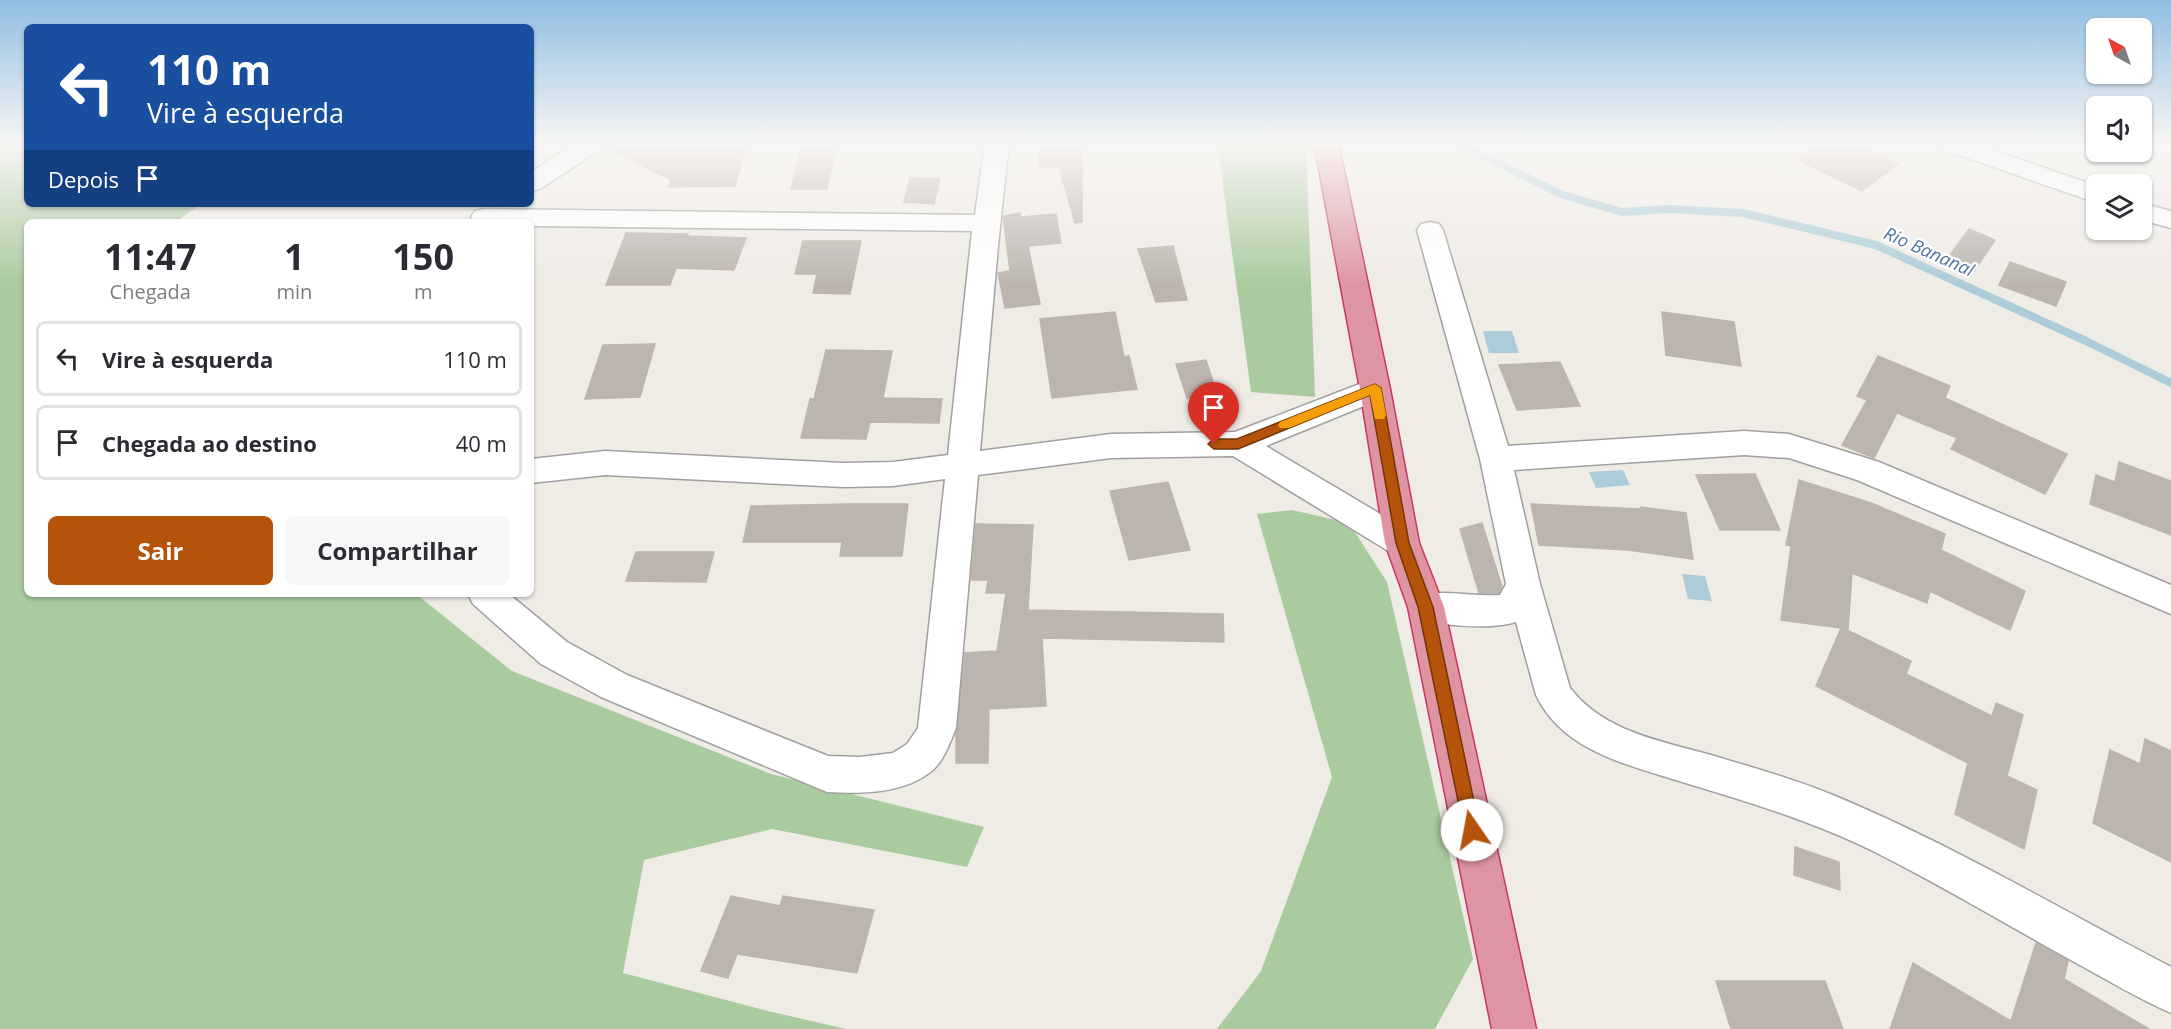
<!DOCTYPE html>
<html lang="pt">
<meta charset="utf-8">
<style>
:root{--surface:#fff;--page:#f7f7f7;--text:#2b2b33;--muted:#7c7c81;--line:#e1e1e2;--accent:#b45309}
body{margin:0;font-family:"Open Sans",sans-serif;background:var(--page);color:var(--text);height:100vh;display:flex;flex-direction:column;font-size:22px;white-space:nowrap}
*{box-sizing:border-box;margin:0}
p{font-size:20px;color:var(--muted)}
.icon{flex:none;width:33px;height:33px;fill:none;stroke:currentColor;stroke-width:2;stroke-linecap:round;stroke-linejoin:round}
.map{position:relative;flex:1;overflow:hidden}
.sheet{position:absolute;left:24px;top:219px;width:510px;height:378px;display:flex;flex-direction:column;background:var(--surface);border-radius:9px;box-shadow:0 2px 4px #0004}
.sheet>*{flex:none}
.guide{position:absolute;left:24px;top:24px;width:510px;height:183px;border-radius:9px;box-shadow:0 2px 4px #0004;background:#1a4fa0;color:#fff;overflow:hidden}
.needle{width:39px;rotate:320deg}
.controls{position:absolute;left:2086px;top:18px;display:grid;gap:12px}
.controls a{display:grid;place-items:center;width:66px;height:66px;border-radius:9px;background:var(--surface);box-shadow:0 2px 4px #0004;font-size:30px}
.pin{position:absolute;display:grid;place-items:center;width:51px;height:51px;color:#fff;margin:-62px -26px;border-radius:50% 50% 50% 0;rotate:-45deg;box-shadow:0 0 6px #0007}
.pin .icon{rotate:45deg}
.me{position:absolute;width:66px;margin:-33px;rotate:348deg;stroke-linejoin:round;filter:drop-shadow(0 0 4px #0008)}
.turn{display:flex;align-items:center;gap:21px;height:126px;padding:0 24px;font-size:27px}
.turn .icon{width:78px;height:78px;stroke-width:2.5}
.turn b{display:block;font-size:42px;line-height:51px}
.then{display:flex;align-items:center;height:57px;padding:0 24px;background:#0003;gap:12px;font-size:22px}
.eta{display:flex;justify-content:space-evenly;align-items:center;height:102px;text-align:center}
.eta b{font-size:36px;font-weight:700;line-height:42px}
.action{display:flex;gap:12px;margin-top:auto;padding:12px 24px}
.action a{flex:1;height:69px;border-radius:9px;background:var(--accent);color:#fff;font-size:24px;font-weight:700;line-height:69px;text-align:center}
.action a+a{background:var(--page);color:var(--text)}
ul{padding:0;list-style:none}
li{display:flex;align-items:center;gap:18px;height:75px;margin:0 12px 9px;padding:0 12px;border:3px solid var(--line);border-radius:9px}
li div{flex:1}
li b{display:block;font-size:22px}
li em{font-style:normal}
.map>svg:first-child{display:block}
.forest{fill:#aaca9f}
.water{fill:#abccd8}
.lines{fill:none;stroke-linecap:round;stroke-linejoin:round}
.stream{stroke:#abccd8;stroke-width:8}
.building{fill:#bcb5af;stroke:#bfb4aa;stroke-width:1.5}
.minor-casing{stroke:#a0a0a0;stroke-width:3}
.highway-casing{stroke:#ca3664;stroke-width:3}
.minor{fill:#fff;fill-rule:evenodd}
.highway{fill:#de95a1;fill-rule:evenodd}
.route{fill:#b45309;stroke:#753606;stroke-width:1.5}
.slow{fill:#f59e0b}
.labels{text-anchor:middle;stroke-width:4.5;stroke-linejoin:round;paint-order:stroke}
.water-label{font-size:18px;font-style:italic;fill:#51759e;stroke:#fff}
</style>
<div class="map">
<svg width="2171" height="1029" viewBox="0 0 2171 1029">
<rect width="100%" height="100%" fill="#efece6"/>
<g class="forest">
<path d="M 0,142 L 27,142 L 27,204 L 200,204 L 176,222 L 27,222 L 27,594 L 416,594 L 512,671 L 771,774 L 984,827 L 967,867 L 772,829 L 644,860 L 623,973 L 768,1011 L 846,1029 L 0,1029 Z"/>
<path d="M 1217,142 L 1306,142 L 1315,397 L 1251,392 Z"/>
<path d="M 1292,510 L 1349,523 L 1387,582 L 1473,959 L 1435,1029 L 1217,1029 L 1261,971 L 1332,777 L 1257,514 Z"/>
</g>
<g class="water">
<path d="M 1483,331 L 1512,331 L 1519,353 L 1489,353 Z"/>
<path d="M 1623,470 L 1630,485 L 1596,488 L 1589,472 Z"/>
<path d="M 1682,574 L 1705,576 L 1712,601 L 1688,599 Z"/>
</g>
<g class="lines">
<path class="stream" d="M 1455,142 L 1563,195 L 1622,212 L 1669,209 L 1743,213 L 1876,245 L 2086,341 L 2171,383"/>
</g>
<g class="building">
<path d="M 609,142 L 747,142 L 735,186 L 669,187 L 671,180 L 606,147 Z"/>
<path d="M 802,142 L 837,144 L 827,189 L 791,189 Z"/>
<path d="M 1040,142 L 1082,142 L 1082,222 L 1075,223 L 1059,167 L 1039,167 Z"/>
<path d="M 1824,142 L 1852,142 L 1898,164 L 1862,191 L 1798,160 Z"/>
<path d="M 910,178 L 940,179 L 934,204 L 904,202 Z"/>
<path d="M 1020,213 L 1021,217 L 1056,214 L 1061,243 L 1028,246 L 1040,304 L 1005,308 L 998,273 L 1010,271 L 1003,216 Z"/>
<path d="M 1969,229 L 1995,240 L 1974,271 L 1947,259 Z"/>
<path d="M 626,233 L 688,234 L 687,236 L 746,238 L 734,270 L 676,268 L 670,285 L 606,285 Z"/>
<path d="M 803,241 L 861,241 L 850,294 L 813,293 L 817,274 L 795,274 Z"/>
<path d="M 1173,246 L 1187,300 L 1156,302 L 1138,249 Z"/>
<path d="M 2010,262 L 2066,282 L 2056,306 L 1999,285 Z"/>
<path d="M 1115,312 L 1124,357 L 1129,356 L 1137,389 L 1052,398 L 1040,319 Z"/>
<path d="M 1662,312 L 1734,322 L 1741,366 L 1666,355 Z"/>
<path d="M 655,344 L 640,397 L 585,399 L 603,345 Z"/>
<path d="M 826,350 L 892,351 L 883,398 L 942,399 L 939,423 L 870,422 L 866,439 L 801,438 L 810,399 L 814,399 Z"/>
<path d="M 1878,356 L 1950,386 L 1945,398 L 2067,454 L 2045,494 L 1951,449 L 1957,438 L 1897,413 L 1874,458 L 1842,445 L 1867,400 L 1857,396 Z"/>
<path d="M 1206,360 L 1217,394 L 1187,398 L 1176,364 Z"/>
<path d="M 1560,362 L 1580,406 L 1517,410 L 1499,365 Z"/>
<path d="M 2119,462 L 2171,481 L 2171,535 L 2090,504 L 2096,475 L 2115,482 Z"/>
<path d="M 1755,474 L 1780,530 L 1720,530 L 1696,475 Z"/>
<path d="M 1799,480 L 1871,503 L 1945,534 L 1941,550 L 2025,591 L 2010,630 L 1930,591 L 1927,603 L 1852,573 L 1848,629 L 1843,628 L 1911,661 L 1906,674 L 1992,716 L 1996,703 L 2023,715 L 2007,776 L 2037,790 L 2024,849 L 1955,814 L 1968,763 L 1816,686 L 1841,628 L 1781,620 L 1791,546 L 1786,545 Z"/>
<path d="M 1168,482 L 1190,550 L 1129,560 L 1110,491 Z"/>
<path d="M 849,504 L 908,504 L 902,556 L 840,556 L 842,542 L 743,542 L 751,506 Z"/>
<path d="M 1531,504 L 1641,509 L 1641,507 L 1686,513 L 1693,559 L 1628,550 L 1539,545 Z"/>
<path d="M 1482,523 L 1502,587 L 1499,593 L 1479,593 L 1460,529 Z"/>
<path d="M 976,524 L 1033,525 L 1028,610 L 1223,614 L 1224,642 L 1042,638 L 1046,706 L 989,709 L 988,763 L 956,763 L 956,733 L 965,653 L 997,651 L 1006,593 L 986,593 L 988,580 L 971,580 Z"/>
<path d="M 636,552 L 714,552 L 706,582 L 626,581 Z"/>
<path d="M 2145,739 L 2171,751 L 2171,862 L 2093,823 L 2110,750 L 2140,764 Z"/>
<path d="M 1795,847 L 1839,862 L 1840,890 L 1794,875 Z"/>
<path d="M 731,896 L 780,906 L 783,896 L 874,910 L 857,973 L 737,954 L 728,978 L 701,971 Z"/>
<path d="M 2036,943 L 2068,961 L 2064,979 L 2149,1029 L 1890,1029 L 1913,963 L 2011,1021 Z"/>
<path d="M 1716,981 L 1825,981 L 1843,1029 L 1731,1029 Z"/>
</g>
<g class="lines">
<defs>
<g id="minor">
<path d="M 578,142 L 607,142 L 604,147 L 540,189 L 531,191 L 531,172 Z"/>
<path d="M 985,142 L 1009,142 L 998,246 L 980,451 L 1111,434 L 1235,432 L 1375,378 L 1386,381 L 1390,389 L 1386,397 L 1266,446 L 1414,534 L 1419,543 L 1414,552 L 1402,556 L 1390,552 L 1233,456 L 1111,458 L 978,475 L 956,728 C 950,742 945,758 934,769 C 906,794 862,794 827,792 L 601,697 L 541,664 L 473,604 L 468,594 L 509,594 L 567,642 L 627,675 L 828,756 L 860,757 L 893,753 L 907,744 L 918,728 L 945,479 L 893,486 L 843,487 L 605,475 L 531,483 L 531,459 L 605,451 L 843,463 L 893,462 L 948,455 L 972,231 L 531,226 L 531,222 L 474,222 L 471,217 L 475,211 L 484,209 L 975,215 Z"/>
<path d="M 1933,142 L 1969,142 L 2097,186 L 2097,203 L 1936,147 Z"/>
<path d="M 2142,203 L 2171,211 L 2171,228 L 2142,220 Z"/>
<path d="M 1430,222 L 1439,224 L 1443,230 L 1508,446 L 1744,431 L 1789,434 L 1879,462 L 2171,585 L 2171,614 L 1857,480 L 1789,458 L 1744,455 L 1514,470 L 1540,584 L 1570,688 C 1604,732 1661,741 1711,755 C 1754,768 1798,780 1840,798 C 1954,846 2062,910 2171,967 L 2171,1013 C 2139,999 2109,981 2078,964 C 2011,927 1944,887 1875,852 C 1812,821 1746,801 1679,781 C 1625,764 1562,750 1536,695 L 1516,622 C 1490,630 1439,626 1414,617 L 1408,607 L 1414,597 C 1438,588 1473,597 1500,595 L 1506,584 L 1480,459 L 1417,230 L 1421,224 Z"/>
</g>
<path id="highway" d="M 1314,142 L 1338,142 L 1390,389 L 1419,543 L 1444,607 L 1536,1029 L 1492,1029 L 1408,607 L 1385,543 L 1360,389 Z"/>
</defs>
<use href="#minor" class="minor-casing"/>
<use href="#highway" class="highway-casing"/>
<use href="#minor" class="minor"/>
<use href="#highway" class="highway"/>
</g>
<linearGradient id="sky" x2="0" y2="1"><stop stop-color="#8fbee2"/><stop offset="0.5" stop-color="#f8f6f4"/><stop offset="1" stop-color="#f8f6f4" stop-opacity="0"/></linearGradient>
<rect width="2171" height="286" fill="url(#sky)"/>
<path class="route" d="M 1375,384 L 1381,388 L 1409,543 L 1433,607 L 1480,830 L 1478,835 L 1472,838 L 1466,835 L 1464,830 L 1418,607 L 1396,543 L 1370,395 L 1238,449 L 1214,449 L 1208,444 L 1214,439 L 1237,439 Z"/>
<path class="slow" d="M 1375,384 L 1381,388 L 1386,415 L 1384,419 L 1375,419 L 1370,395 L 1289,428 L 1280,428 L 1278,425 L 1280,422 Z"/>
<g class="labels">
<g class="water-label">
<text transform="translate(1929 252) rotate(24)" y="6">Rio Bananal</text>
</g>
</g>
</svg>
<div class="controls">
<a><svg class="needle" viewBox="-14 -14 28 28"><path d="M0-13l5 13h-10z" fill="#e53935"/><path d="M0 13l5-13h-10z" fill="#7c7c81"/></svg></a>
<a><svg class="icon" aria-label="sound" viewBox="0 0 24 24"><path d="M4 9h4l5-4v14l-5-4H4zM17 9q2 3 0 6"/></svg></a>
<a><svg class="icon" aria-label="layers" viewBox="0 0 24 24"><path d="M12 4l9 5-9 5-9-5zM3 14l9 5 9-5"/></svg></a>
</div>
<div class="pin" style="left:1214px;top:444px;background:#d93025"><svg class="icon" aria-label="arrive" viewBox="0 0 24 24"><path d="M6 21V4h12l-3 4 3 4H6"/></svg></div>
<svg class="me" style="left:1472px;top:830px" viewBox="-20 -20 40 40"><circle r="19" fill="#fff"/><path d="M0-13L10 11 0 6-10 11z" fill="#b45309"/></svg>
<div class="guide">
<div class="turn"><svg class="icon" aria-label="left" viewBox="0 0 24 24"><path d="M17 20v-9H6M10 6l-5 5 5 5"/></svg><div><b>110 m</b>Vire à esquerda</div></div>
<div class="then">Depois<svg class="icon" aria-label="arrive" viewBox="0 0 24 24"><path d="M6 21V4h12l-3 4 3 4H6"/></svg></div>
</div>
<section class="sheet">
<div class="eta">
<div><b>11:47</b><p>Chegada</p></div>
<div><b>1</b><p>min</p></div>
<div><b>150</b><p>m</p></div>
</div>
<ul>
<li><svg class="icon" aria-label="left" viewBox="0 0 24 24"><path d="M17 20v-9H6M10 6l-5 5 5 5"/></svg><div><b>Vire à esquerda</b></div><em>110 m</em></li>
<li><svg class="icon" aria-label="arrive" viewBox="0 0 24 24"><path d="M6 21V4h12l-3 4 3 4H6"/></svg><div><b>Chegada ao destino</b></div><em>40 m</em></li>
</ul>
<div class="action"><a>Sair</a><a>Compartilhar</a></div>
</section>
</div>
